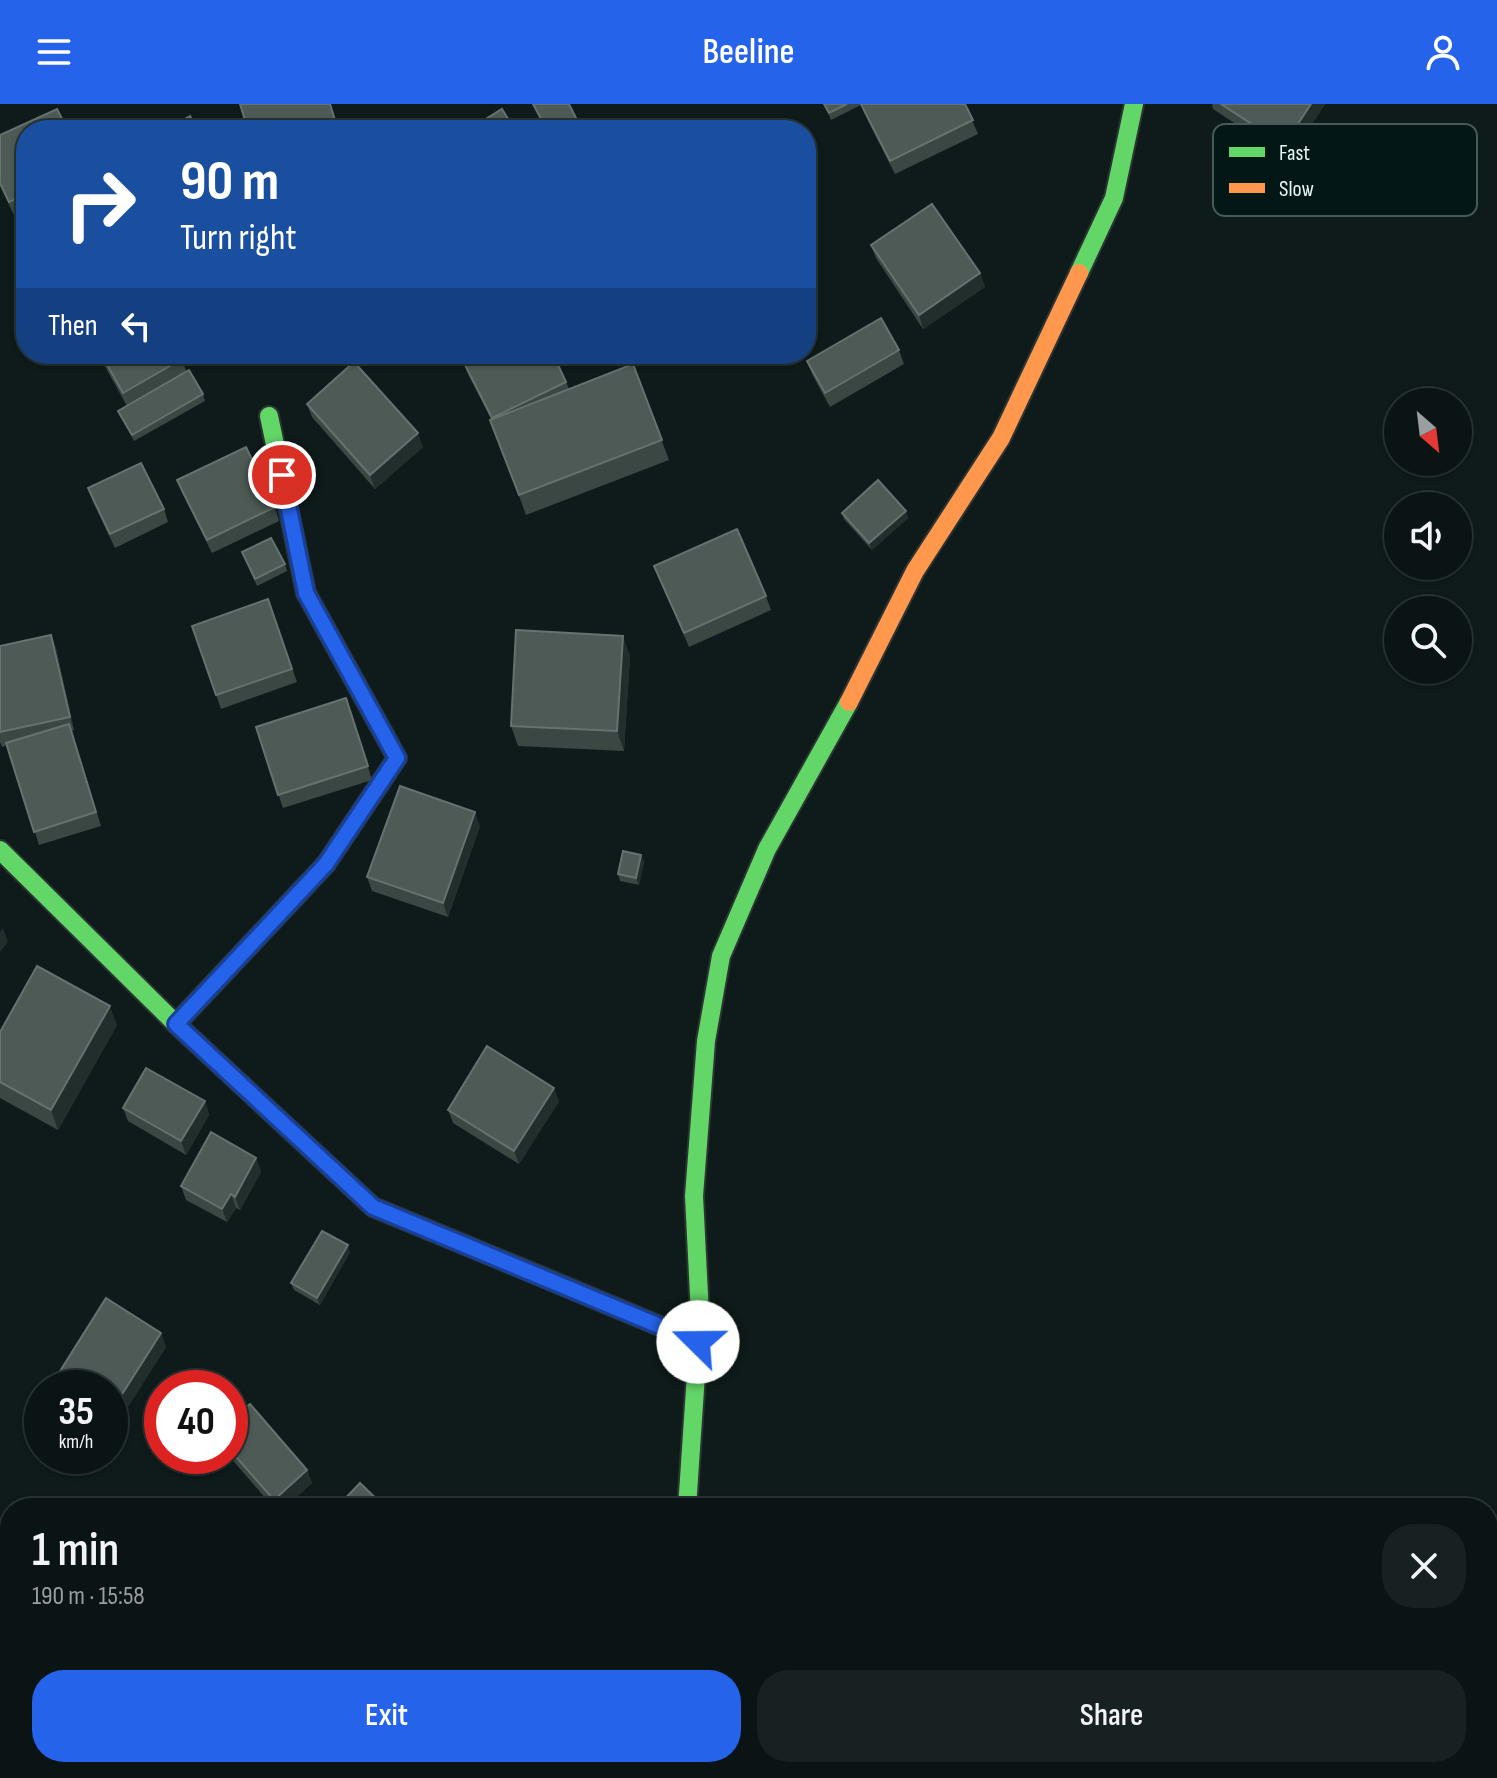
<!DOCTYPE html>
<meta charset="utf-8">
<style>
:root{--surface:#0a1414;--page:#182122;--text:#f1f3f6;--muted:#999ea0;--line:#2a3334;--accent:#2563eb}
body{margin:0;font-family:"Sofia Sans Condensed",sans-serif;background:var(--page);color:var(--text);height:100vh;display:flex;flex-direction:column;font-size:30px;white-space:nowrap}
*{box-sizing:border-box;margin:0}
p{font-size:26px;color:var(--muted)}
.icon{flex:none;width:44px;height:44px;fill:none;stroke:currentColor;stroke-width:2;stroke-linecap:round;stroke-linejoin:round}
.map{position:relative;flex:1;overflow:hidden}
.sheet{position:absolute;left:0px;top:1394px;width:1498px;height:280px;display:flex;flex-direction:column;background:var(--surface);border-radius:32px 32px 0 0;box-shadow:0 2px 6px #0004,0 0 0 2px var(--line)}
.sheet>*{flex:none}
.guide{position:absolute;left:16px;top:16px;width:800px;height:244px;border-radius:32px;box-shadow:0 2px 6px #0004,0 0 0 2px var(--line);background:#1a4fa0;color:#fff;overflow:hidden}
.needle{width:52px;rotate:152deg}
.tools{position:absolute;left:1384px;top:284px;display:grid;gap:16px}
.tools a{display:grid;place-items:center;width:88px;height:88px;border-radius:50%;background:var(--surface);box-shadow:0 2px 6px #0004,0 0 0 2px var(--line);font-size:40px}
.speed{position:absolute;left:24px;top:1266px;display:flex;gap:16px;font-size:40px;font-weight:700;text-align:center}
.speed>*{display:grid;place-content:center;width:104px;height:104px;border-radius:50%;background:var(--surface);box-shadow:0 2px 6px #0004,0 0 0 2px var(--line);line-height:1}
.speed small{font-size:20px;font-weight:400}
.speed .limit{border:12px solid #d22;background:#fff;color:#111}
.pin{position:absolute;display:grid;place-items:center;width:68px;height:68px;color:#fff;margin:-34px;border:4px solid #fff;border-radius:50%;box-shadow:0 2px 8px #0007}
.me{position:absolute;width:88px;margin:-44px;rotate:292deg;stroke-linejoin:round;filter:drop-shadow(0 0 6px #0008)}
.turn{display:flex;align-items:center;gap:28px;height:168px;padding:0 32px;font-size:36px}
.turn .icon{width:104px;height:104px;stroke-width:2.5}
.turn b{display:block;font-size:56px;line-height:68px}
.then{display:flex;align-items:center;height:76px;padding:0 32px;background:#0003;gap:16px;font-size:30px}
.round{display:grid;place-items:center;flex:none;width:84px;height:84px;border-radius:32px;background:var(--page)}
.overview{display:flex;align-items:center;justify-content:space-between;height:136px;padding:0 32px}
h1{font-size:48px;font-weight:600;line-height:60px}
.cta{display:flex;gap:16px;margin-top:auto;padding:16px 32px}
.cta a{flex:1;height:92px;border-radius:32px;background:var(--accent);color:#fff;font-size:32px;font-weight:600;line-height:92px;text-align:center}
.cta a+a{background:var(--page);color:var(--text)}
header{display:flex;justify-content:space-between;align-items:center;height:104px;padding:0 32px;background:var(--accent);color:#fff;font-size:36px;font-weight:600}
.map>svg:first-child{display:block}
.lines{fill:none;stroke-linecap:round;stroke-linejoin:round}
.street-casing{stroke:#2c3534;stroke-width:48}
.fast-casing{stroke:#2c3534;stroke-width:22}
.slow-casing{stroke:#2c3534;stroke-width:22}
.street{stroke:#4a5251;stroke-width:44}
.fast{stroke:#63d668;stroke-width:18}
.slow{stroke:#ff974d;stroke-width:18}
.wall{fill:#3a4743}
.shaded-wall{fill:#212e2b}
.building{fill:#4d5a56;stroke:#65726f;stroke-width:2}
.route-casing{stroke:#184099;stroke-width:20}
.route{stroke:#2563eb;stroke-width:14}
.key{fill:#021716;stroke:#475a59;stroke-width:2}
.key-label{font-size:22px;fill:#e9f6f5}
</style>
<header><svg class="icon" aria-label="menu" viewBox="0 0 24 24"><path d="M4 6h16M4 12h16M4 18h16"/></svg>Beeline<svg class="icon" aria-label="person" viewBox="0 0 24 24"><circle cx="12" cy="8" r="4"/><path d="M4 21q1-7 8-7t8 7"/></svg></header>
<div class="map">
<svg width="1497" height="1674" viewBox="0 0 1497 1674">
<rect width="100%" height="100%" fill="#0e1b1a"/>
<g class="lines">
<defs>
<g id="street">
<path d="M 0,1461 L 10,1468"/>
<path d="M 271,1664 L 285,1674"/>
<path d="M 684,1674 L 685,1664"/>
</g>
<g id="fast">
<path d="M 1079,169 L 1114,94 L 1134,0"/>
<path d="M 0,746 L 176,920 L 373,1103 L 545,1174"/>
<path d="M 176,920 L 326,760 L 397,654 L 306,489 L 269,312"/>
<path d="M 687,1404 L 700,1211 L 694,1092 L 706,937 L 721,852 L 767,745 L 849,598"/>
</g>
<g id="slow">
<path d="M 849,598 L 915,467 L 1001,334 L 1079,169"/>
<path d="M 545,1174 L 698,1238"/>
</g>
</defs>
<use href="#street" class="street-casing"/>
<use href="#fast" class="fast-casing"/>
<use href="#slow" class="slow-casing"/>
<use href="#street" class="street"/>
<use href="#fast" class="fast"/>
<use href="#slow" class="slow"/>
</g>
<g class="wall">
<path d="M 330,0 L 339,26 L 248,26 Z"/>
<path d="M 824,0 L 965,0 L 978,30 L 895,70 L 865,11 L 861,1 L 831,16 Z"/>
<path d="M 1212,0 L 1325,0 L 1289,55 L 1213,5 Z"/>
<path d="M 26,26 L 26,105 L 14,111 L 0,82 L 0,31 Z"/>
<path d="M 871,141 L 980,169 L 985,183 L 923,225 L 876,154 Z"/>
<path d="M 899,246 L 904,260 L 830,303 L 812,270 L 807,257 Z"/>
<path d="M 98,250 L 179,250 L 187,268 L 203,290 L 205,297 L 134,337 L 118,307 L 127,302 Z"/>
<path d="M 659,250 L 686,250 L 664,260 Z"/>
<path d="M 463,257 L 566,278 L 569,285 L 633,260 L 669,356 L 526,411 L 491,315 L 468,270 Z"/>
<path d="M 307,300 L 423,343 L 375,385 L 312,313 Z"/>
<path d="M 177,376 L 275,403 L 279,417 L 212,449 L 182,389 Z"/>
<path d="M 88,384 L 164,405 L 168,418 L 115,444 L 93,398 Z"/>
<path d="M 906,407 L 908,414 L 872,446 L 844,415 L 842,409 Z"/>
<path d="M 242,448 L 285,460 L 287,467 L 257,482 Z"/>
<path d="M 654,462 L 766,492 L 771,506 L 689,543 Z"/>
<path d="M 268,495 L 297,578 L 221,605 L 192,522 Z"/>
<path d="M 51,531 L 56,544 L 74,626 L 72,627 L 101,722 L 39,741 L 7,641 L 2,643 L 0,638 L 0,542 Z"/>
<path d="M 630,552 L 624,647 L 518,642 L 511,622 Z"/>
<path d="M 351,607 L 372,676 L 283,704 L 256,623 Z"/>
<path d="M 480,722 L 448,813 L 372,787 L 367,773 Z"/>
<path d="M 641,751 L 644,758 L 639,781 L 620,777 L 618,770 Z"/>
<path d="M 117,921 L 58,1026 L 0,994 L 0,928 Z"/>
<path d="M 205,997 L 209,1011 L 186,1051 L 128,1017 L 123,1004 Z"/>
<path d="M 559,997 L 519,1060 L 453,1019 L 448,1006 Z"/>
<path d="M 256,1054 L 261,1068 L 240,1106 L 236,1104 L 227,1118 L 186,1096 L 181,1082 Z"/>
<path d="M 350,1148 L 320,1201 L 294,1186 L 291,1179 Z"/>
<path d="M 166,1243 L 117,1320 L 110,1316 L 110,1284 L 62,1284 L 57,1272 Z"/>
<path d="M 230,1318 L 307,1366 L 312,1379 L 284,1404 L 274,1404 L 229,1352 L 230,1352 Z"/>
<path d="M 90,1664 L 133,1664 L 126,1674 L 106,1674 Z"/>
</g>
<g class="shaded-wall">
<path d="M 1311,0 L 1325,0 L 1289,55 L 1284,41 Z"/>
<path d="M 980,169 L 985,183 L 923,225 L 919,211 Z"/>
<path d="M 418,329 L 423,343 L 375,385 L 370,371 Z"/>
<path d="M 906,407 L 908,414 L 872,446 L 869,439 Z"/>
<path d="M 51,531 L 56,544 L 74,626 L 70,613 Z"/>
<path d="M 623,532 L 630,552 L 624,647 L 617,627 Z"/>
<path d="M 475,708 L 480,722 L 448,813 L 443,799 Z"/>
<path d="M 641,751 L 644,758 L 639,781 L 636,774 Z"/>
<path d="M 3,824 L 8,838 L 0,848 L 0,828 Z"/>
<path d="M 110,902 L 117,921 L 58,1026 L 51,1006 Z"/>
<path d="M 554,984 L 559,997 L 519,1060 L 514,1047 Z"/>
<path d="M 205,997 L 209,1011 L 186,1051 L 181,1037 Z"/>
<path d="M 256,1054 L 261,1068 L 240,1106 L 235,1093 Z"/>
<path d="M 231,1090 L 236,1104 L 227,1118 L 222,1105 Z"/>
<path d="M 348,1141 L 350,1148 L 320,1201 L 317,1194 Z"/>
<path d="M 161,1229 L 166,1243 L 117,1320 L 112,1306 Z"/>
<path d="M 307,1366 L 312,1379 L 284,1404 L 277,1404 L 274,1396 Z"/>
<path d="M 126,1664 L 133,1664 L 126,1674 L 120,1674 Z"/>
</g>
<g class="building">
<path d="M 240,0 L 330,0 L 335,16 L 306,26 L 248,26 Z"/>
<path d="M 533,0 L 569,0 L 582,26 L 547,26 Z"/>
<path d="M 824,0 L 847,0 L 829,9 Z"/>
<path d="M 861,0 L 965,0 L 973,16 L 890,57 Z"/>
<path d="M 1221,0 L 1311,0 L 1284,41 Z"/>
<path d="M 57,5 L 68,26 L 26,26 L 26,90 L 9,98 L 0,79 L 0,31 Z"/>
<path d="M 502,5 L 515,26 L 468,26 Z"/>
<path d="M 190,12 L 198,26 L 165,26 Z"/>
<path d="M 932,100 L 980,169 L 919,211 L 871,141 Z"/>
<path d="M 881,214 L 899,246 L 825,289 L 807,257 Z"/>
<path d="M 101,250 L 179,250 L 182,255 L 123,289 Z"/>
<path d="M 477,250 L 553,250 L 566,278 L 492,314 L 463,257 Z"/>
<path d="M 354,258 L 418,329 L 370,371 L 307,300 Z"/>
<path d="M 633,260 L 662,336 L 519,391 L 490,316 Z"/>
<path d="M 189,266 L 203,290 L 132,331 L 118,307 Z"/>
<path d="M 246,343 L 275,403 L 207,436 L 177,376 Z"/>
<path d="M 141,359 L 164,405 L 110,430 L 88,384 Z"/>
<path d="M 878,376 L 906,407 L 869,439 L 842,409 Z"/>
<path d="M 737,425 L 766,492 L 684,529 L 654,462 Z"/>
<path d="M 271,434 L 285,460 L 255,475 L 242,448 Z"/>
<path d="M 268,495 L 292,565 L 216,591 L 192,522 Z"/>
<path d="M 516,526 L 623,532 L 617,627 L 511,622 Z"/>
<path d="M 51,531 L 70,613 L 0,628 L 0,542 Z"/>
<path d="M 346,594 L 368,662 L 278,691 L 256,623 Z"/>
<path d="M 69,620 L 96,708 L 34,728 L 6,639 Z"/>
<path d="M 400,682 L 475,708 L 443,799 L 367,773 Z"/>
<path d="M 623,747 L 641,751 L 636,774 L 618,770 Z"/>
<path d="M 37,862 L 110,902 L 51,1006 L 0,978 L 0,928 Z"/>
<path d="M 487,942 L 554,984 L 514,1047 L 448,1006 Z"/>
<path d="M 146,964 L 205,997 L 181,1037 L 123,1004 Z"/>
<path d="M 211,1028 L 256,1054 L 235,1093 L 231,1090 L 222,1105 L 181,1082 Z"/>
<path d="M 322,1127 L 348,1141 L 317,1194 L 291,1179 Z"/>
<path d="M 106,1194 L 161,1229 L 112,1306 L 110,1305 L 110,1284 L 77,1284 L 57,1272 Z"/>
<path d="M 250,1300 L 307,1366 L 274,1396 L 230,1346 L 230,1318 Z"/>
<path d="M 360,1379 L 386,1404 L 336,1404 Z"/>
<path d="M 99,1664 L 126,1664 L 120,1674 L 115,1674 Z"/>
</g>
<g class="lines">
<defs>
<path id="route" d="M 282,371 L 306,489 L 397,654 L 326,760 L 176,920 L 373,1103 L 698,1238"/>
</defs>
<use href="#route" class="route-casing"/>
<use href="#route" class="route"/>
</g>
<rect x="1213" y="20" width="264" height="92" rx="12" class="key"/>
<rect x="1229" y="43" width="36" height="10" fill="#63d668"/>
<rect x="1229" y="79" width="36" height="10" fill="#ff974d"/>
<g class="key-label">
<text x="1279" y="56">Fast</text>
<text x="1279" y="92">Slow</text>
</g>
</svg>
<div class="tools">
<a><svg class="needle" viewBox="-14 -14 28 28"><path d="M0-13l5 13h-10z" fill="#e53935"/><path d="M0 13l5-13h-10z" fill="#999ea0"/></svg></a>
<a><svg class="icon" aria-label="sound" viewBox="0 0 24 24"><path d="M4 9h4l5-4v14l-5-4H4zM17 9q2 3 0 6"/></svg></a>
<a><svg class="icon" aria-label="search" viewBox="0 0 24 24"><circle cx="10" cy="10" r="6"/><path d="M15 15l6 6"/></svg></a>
</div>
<div class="speed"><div>35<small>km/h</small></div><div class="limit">40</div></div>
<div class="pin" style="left:282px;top:371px;background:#d93025"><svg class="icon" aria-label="arrive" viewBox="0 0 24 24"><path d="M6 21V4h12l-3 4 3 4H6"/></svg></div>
<svg class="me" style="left:698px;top:1238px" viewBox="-20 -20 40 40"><circle r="19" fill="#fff"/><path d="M0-13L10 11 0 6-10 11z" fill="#2563eb"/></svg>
<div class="guide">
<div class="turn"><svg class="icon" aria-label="right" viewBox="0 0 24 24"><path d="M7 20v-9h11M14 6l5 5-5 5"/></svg><div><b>90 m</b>Turn right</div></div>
<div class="then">Then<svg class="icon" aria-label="left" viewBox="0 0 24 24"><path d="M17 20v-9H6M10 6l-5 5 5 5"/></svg></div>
</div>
<section class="sheet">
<div class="overview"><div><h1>1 min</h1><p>190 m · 15:58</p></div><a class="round"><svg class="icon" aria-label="close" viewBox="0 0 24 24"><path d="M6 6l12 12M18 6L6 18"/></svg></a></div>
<div class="cta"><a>Exit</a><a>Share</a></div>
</section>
</div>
